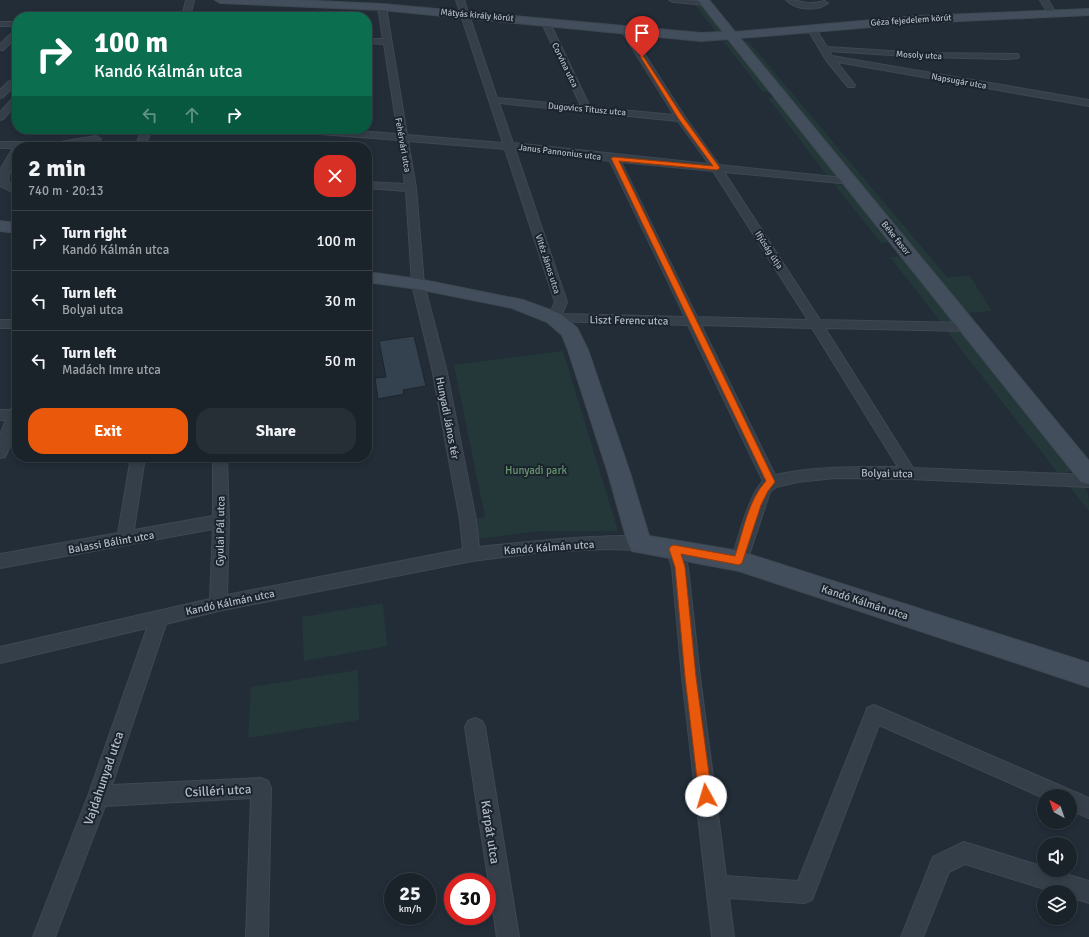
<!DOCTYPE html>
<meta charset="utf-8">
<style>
:root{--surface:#1a222a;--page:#272f36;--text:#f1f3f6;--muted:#9fa4a8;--line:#383f47;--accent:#ea580c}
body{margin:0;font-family:Signika,sans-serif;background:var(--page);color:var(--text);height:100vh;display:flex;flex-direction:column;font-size:15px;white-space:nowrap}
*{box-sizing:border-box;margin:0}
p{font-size:13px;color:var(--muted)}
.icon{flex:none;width:22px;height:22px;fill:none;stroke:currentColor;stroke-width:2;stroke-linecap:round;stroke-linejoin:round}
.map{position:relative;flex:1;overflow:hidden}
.side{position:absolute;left:12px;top:142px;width:360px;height:320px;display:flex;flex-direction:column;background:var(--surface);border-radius:16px;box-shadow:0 2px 6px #0003,0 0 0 1px var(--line)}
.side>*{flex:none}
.guide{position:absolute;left:12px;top:12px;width:360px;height:122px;border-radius:16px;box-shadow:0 2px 6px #0003,0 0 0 1px var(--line);background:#0b6e4f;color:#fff;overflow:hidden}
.needle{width:26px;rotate:320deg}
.buttons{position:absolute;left:1037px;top:789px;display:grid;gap:8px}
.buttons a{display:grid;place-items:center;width:40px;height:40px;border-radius:50%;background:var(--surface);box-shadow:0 2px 6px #0003,0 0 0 1px var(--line);font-size:20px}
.speed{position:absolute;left:384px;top:873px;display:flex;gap:8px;font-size:20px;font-weight:700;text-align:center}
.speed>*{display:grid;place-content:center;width:52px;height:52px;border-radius:50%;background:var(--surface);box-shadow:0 2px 6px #0003,0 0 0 1px var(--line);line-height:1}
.speed small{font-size:10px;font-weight:400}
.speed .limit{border:6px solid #d22;background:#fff;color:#111}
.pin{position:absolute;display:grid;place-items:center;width:34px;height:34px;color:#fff;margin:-41px -17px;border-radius:50% 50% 50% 0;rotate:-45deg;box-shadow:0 0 4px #0007}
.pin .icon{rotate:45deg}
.me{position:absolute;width:44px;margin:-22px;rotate:354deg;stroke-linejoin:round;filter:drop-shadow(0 0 3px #0008)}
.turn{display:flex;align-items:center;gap:14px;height:84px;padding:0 16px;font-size:18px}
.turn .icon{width:52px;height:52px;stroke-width:2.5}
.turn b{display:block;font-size:28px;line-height:34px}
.lanes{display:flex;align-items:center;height:38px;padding:0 16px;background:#0003;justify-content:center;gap:20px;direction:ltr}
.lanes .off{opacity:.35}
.round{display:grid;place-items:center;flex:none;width:42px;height:42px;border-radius:16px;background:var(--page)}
.overview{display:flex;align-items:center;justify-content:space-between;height:68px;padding:0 16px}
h1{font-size:24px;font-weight:700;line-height:30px}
.primary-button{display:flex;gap:8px;margin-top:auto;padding:8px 16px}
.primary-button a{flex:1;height:46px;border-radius:16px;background:var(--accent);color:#fff;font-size:16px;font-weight:700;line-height:46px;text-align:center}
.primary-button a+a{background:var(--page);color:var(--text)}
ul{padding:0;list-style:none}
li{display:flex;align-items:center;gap:12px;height:60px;padding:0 16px;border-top:1px solid var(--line)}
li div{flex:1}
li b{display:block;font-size:15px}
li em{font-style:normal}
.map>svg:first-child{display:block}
.green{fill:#243839}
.building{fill:#34414f;stroke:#1d262f}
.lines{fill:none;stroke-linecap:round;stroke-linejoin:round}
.street-casing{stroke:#3f4852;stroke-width:2}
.secondary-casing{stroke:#3f4852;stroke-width:2}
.street{fill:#353f49;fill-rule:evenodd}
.secondary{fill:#434e5c;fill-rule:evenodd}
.route{fill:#ea580c;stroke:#983908}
.labels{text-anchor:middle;stroke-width:4;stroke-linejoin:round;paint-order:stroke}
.far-street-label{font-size:9px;fill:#b0bac5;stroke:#1b242d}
.street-label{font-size:11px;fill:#b0bac5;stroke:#1b242d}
.park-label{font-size:11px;fill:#68956f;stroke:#1b242d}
.near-street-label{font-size:13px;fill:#b0bac5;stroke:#1b242d}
</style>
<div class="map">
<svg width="1089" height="937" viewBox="0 0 1089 937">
<rect width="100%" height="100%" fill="#222d38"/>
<g class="green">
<path d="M 695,5 L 703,5 L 722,30 L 717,33 Z"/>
<path d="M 723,41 L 730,42 L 772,92 L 763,92 Z"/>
<path d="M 745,41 L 748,41 L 947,277 L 970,276 L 992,311 L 964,313 L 743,42 Z"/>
<path d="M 768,98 L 778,98 L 839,174 L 837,177 L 829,178 Z"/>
<path d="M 834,184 L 846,186 L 892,242 L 881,243 Z"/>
<path d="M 890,257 L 903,257 L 955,322 L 941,322 Z"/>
<path d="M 945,329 L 961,331 L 1072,469 L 1067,473 L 1058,473 Z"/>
<path d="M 563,351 L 618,531 L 540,531 L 470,540 L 468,520 L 485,517 L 454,365 Z"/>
<path d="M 1067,484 C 1089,484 1089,491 1089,511 Z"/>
<path d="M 383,603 L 387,646 L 304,661 L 302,617 Z"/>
<path d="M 358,670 L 359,720 L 248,738 L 251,687 Z"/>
</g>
<path class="building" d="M 414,336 L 426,386 L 403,390 L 404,394 L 378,399 L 375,378 L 386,377 L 379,341 Z"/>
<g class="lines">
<defs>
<g id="street">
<path d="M 186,0 L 194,0 L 190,17 L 182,17 Z"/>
<path d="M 456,0 L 464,0 L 497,98 L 581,106 L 541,21 L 545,19 L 549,21 L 590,107 L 674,115 L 621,30 L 625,28 L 629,30 L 685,117 L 719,165 L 854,179 L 855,181 L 850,184 L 724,172 L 820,320 L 967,323 L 971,324 L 973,327 L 971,330 L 967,331 L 825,328 L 913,468 L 1089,475 L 1089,487 L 909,479 L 835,478 L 797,482 L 776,487 L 770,492 L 747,561 L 745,566 L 739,568 L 733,566 L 731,561 C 738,540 748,496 763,481 L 688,325 L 550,321 L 548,318 L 555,302 L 505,149 L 408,141 L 416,188 L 424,284 L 446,368 L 476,520 L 479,547 C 516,543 553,539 590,537 C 608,537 629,534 646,539 L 648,544 L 646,549 L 640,550 L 606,549 L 543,552 L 472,561 L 218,611 L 166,624 L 112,785 L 261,778 L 268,781 L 271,788 L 268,937 L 246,937 L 251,798 L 105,806 L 55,937 L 33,937 L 88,796 L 147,628 L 0,663 L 0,647 L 210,599 L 213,529 L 0,568 L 0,554 L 118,533 L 131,457 L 145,457 L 134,530 L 213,516 L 213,457 L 227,457 L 229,521 L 227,595 L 463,549 L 460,520 L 432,368 L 412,284 L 406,191 L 367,188 L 367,182 L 405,184 L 399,140 L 293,132 L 288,129 L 329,129 L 398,134 L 384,44 L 367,43 L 367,39 L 383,39 L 378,7 L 382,5 L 386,7 L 407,135 L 503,143 ZM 499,103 L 678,121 L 709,164 L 513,143 ZM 515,149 L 610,161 L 685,317 L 562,314 L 567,302 ZM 621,162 L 713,171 L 808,320 L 697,317 ZM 701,325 L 812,328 L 898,467 C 856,467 816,466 775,475 Z"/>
<path d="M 669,0 C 680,0 701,0 710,3 L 706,5 L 673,2 Z"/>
<path d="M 786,0 C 803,0 805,6 824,1 L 828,3 C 817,12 796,10 786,0 Z"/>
<path d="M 1040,0 L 1048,0 L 1056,13 L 1055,15 L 1049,15 Z"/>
<rect x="0" y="22" width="17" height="4"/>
<path d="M 808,26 L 814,26 L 827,47 L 922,53 L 1018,54 L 1019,56 L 1018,58 L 1008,59 L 922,57 L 829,51 L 832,56 L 1089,100 L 1089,106 L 837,62 L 855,85 L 854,87 L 848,87 L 826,60 L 807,28 Z"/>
<path d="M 14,31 L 17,31 L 17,37 L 3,50 L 0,50 L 0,44 Z"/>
<path d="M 17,78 L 17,84 L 3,97 L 0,98 L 0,90 L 8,82 Z"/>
<path d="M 17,96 L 17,104 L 3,119 L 0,120 L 0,112 L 14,97 Z"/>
<path d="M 142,129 L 152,129 L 145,147 L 135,147 Z"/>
<path d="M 96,136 L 101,139 L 99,141 L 70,147 L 17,147 C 17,150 18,154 17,157 C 14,167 7,172 9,182 L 17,187 L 17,194 L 0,186 L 0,170 L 13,148 L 0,148 L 0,142 L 60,142 Z"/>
<rect x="0" y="320" width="17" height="8"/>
<path d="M 17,405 L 17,428 L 7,453 L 5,457 L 0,458 L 0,435 L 6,420 L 0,420 L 0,410 L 10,410 L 12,407 Z"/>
<path d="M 674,543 L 680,544 L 688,567 L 700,677 L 726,876 L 798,881 L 865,714 L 867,708 L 874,705 L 1089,798 L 1089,818 L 1070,810 L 1070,796 L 1044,796 L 1044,798 L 879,725 L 812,900 L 804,903 L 729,898 L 734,937 L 712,937 L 682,677 L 672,567 L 666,549 L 668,544 Z"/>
<path d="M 475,718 L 482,721 L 485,727 L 519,937 L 497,937 L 465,727 L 468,721 Z"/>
<path d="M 964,842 L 1044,867 L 1044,870 L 1053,870 L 1089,881 L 1089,903 L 1070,897 L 1070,892 L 1054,892 L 965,864 L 949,872 L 923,937 L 901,937 L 933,857 Z"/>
</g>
<g id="secondary">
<path d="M 215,0 L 296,0 L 382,4 L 701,33 L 723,32 L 698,0 L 709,0 L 735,32 L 918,16 L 1089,9 L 1089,15 L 918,23 L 740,38 L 1089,461 L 1089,484 L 1081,482 L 728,39 L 701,41 L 382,10 L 220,3 Z"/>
<path d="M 0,221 L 17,223 L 17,233 L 0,231 Z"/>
<path d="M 367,272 L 418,279 L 523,300 L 561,314 L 577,328 L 588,350 L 630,473 L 649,536 L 739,551 L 1089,663 L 1089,687 L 739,571 L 632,551 L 628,544 L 608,473 L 568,350 L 562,335 L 547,322 L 512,308 L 418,289 L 367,282 Z"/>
</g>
</defs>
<use href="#street" class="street-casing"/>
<use href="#secondary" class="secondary-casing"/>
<use href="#street" class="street"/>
<use href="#secondary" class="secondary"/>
</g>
<path class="route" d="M 640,56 L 643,56 L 683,117 L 720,168 L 717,170 L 619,161 L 775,482 L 768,491 L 761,505 L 742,563 L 739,565 L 681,554 L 685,567 L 696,677 L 712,796 L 710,800 L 706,802 L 701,800 L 699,796 L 685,677 L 675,567 L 669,549 L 671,546 L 674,545 L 735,556 C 743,532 748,500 766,481 L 611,158 L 614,157 L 713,166 L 678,118 Z"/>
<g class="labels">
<g class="far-street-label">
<text transform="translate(477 15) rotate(5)" y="3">Mátyás király körút</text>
<text transform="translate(911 20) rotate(-4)" y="3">Géza fejedelem körút</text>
<text transform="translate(919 55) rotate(3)" y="3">Mosoly utca</text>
<text transform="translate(565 65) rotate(64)" y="3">Corvina utca</text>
<text transform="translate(959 81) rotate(10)" y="3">Napsugár utca</text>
<text transform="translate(587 109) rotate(5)" y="3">Dugovics Titusz utca</text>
<text transform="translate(403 145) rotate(80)" y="3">Fehérvári utca</text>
<text transform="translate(560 152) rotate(7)" y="3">Janus Pannonius utca</text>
<text transform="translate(896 238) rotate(51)" y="3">Béke fasor</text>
<text transform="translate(769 250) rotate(57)" y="3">Ifjúság útja</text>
<text transform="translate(548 264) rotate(72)" y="3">Vitéz János utca</text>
</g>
<g class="street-label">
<text transform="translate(629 320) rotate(1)" y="4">Liszt Ferenc utca</text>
<text transform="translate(448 418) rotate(79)" y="4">Hunyadi János tér</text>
<text transform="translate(887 473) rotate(1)" y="4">Bolyai utca</text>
<text transform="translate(220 531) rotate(-89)" y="4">Gyulai Pál utca</text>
<text transform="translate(111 542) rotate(-10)" y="4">Balassi Bálint utca</text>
<text transform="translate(549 547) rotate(-4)" y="4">Kandó Kálmán utca</text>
<text transform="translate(230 602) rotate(-12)" y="4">Kandó Kálmán utca</text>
<text transform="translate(865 602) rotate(18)" y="4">Kandó Kálmán utca</text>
</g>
<g class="park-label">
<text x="536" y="474">Hunyadi park</text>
</g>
<g class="near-street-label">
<text transform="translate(103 778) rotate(-71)" y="5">Vajdahunyad utca</text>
<text transform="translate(218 790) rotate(-3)" y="5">Csilléri utca</text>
<text transform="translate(491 832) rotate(81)" y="5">Kárpát utca</text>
</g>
</g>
</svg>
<div class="buttons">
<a><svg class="needle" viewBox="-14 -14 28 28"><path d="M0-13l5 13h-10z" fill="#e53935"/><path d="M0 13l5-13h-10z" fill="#9fa4a8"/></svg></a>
<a><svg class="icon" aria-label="sound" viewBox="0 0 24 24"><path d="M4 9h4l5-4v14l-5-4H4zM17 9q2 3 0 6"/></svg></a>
<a><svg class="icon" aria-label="layers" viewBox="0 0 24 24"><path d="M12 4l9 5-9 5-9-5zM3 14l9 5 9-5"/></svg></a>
</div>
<div class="speed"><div>25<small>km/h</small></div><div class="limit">30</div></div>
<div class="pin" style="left:642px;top:57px;background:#d93025"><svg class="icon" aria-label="arrive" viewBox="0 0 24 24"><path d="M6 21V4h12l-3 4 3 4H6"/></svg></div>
<svg class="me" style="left:706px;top:796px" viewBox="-20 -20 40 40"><circle r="19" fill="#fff"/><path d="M0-13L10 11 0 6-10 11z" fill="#ea580c"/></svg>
<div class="guide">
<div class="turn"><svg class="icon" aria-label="right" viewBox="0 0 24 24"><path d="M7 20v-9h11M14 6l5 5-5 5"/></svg><div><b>100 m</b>Kandó Kálmán utca</div></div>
<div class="lanes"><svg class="icon off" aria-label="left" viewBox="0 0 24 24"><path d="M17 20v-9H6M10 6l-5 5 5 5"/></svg><svg class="icon off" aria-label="ahead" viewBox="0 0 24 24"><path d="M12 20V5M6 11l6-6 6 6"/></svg><svg class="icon" aria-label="right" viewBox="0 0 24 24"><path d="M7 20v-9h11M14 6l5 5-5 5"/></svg></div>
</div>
<section class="side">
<div class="overview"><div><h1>2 min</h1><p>740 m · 20:13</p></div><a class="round" style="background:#d93025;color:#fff"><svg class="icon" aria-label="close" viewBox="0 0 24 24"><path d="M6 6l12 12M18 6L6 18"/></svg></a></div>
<ul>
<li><svg class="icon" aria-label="right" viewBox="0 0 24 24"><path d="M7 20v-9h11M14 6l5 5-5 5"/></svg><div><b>Turn right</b><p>Kandó Kálmán utca</p></div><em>100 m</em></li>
<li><svg class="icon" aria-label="left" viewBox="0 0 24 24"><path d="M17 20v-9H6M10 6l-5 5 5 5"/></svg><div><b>Turn left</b><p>Bolyai utca</p></div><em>30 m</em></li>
<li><svg class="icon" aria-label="left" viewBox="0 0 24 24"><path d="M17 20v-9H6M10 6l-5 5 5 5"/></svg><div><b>Turn left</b><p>Madách Imre utca</p></div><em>50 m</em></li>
</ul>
<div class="primary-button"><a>Exit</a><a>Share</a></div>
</section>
</div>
